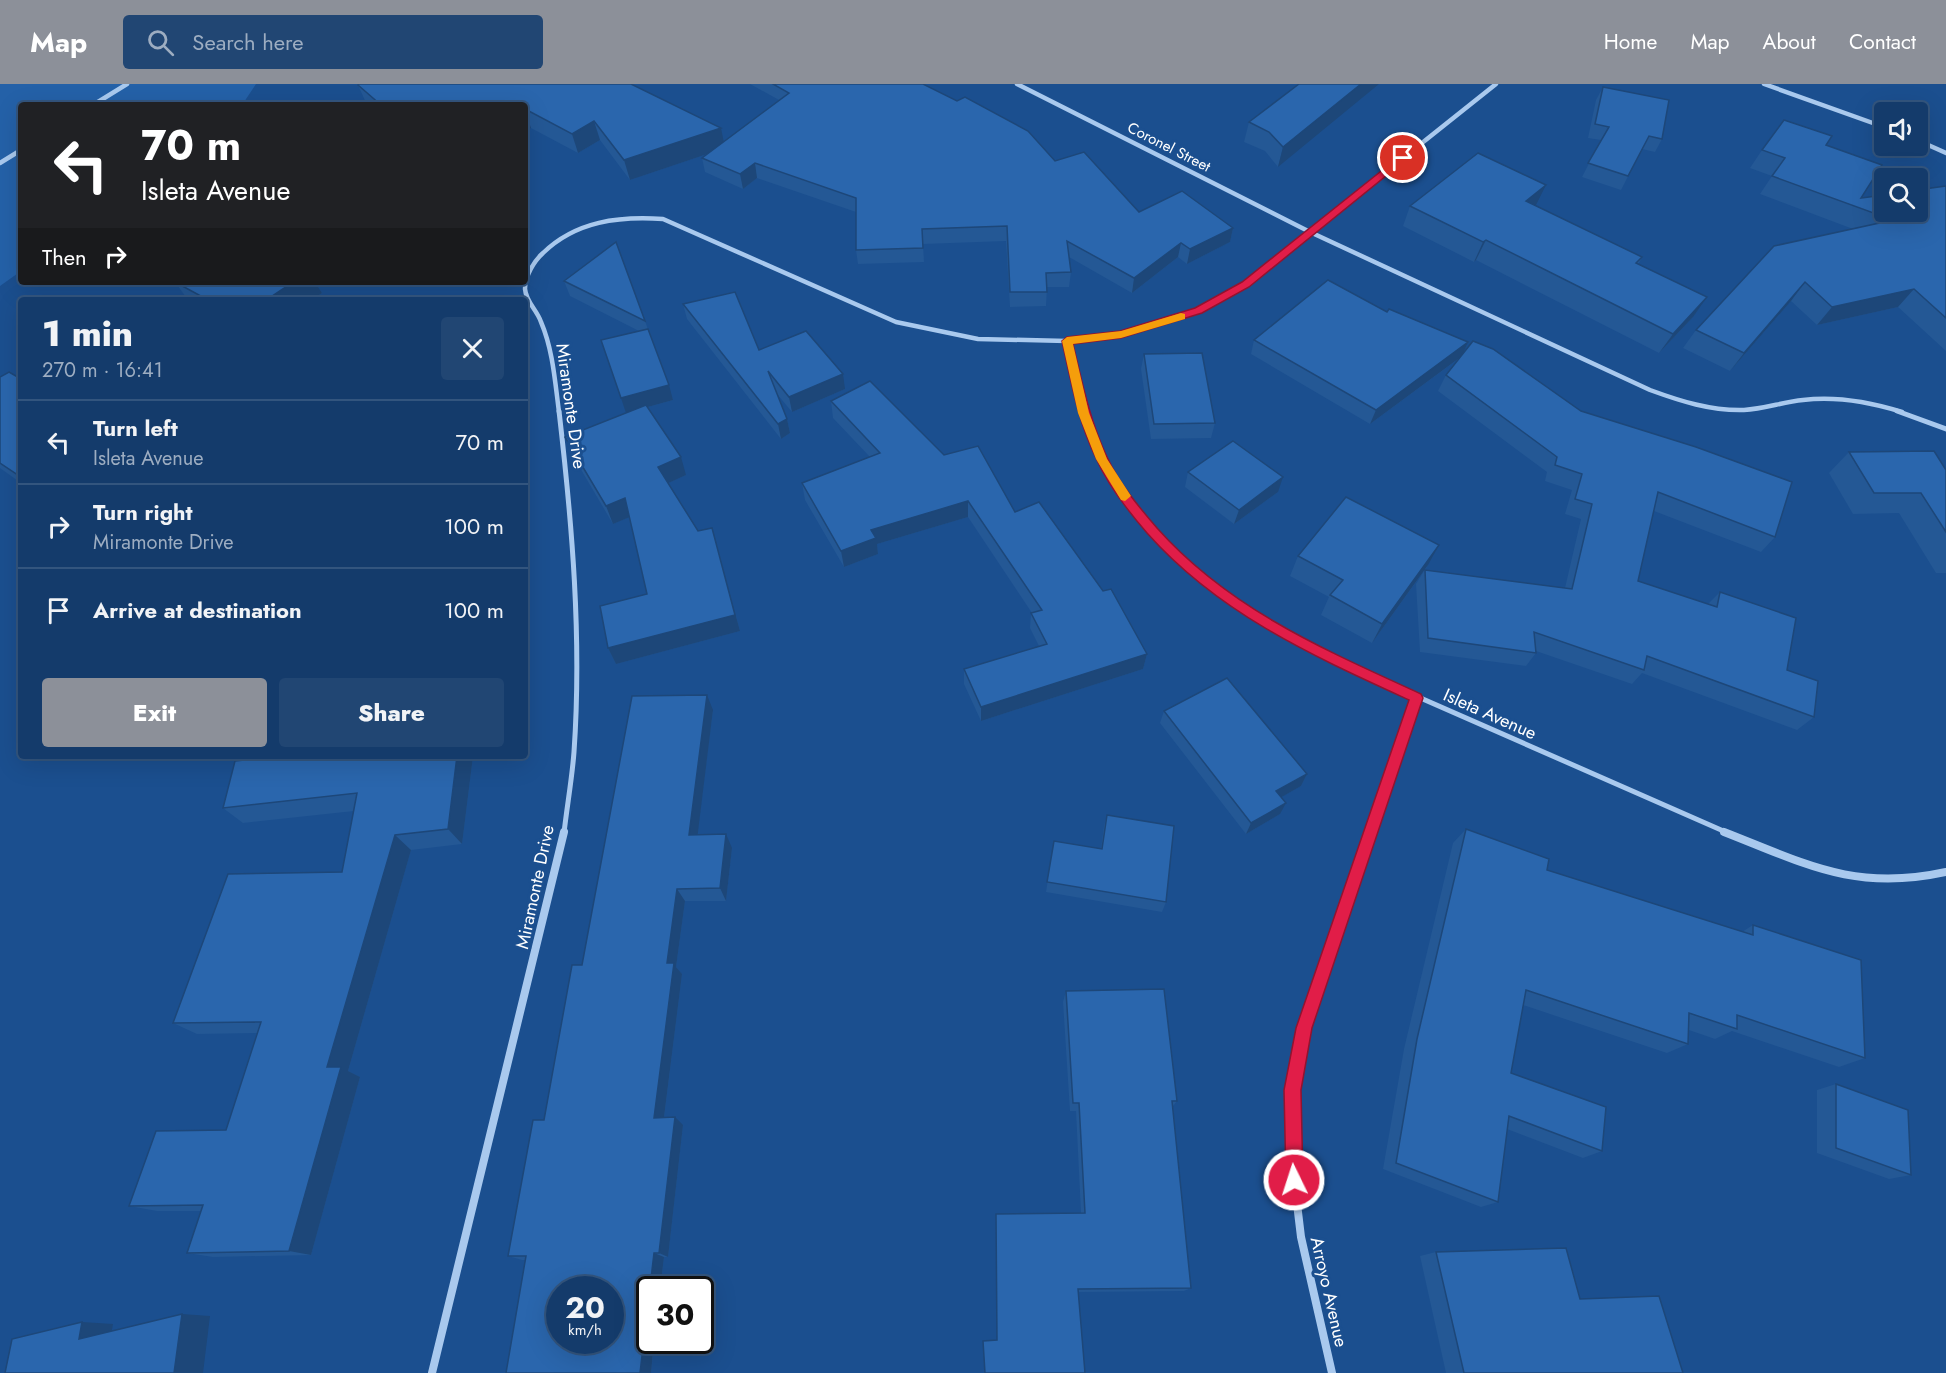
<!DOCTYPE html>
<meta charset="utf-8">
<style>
:root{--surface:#143b6b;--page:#214673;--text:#f1f3f6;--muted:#9dadc1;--line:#33557e;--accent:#8c9099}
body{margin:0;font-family:Jost,sans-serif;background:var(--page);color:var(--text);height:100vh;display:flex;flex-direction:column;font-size:22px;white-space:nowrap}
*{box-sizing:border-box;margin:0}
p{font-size:20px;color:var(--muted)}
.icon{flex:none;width:33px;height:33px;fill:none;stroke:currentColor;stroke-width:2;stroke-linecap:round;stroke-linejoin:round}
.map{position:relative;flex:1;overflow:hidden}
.drawer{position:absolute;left:18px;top:213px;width:510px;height:462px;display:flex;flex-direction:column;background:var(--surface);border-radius:6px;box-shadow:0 6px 24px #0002,0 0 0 2px var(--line)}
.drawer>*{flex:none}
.guide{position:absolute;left:18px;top:18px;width:510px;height:183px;border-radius:6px;box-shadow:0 6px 24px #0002,0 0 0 2px var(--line);background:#202124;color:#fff;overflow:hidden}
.fabs{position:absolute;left:1874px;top:18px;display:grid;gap:12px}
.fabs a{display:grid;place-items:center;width:54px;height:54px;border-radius:6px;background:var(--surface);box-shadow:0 6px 24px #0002,0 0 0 2px var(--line);font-size:30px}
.speed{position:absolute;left:546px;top:1192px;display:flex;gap:12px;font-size:30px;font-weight:700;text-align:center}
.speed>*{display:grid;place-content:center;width:78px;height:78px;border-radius:50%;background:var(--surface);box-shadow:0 6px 24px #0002,0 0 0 2px var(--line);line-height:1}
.speed small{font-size:15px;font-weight:400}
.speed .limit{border:3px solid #111;border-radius:9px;background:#fff;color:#111}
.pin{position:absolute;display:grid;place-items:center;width:51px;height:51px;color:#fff;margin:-26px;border:3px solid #fff;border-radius:50%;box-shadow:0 2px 6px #0007}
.me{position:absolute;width:66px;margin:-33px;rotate:356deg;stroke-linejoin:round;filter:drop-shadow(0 0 4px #0008)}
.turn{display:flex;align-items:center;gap:21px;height:126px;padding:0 24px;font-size:27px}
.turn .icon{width:78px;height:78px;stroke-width:2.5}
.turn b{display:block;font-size:42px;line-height:51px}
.then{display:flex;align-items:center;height:57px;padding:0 24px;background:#0003;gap:12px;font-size:22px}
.round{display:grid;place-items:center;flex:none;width:63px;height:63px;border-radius:6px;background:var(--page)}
.overview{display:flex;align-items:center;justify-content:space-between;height:102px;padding:0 24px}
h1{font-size:36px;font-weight:800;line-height:45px}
.primary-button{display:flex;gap:12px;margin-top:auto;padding:12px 24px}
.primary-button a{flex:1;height:69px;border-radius:6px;background:var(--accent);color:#fff;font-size:24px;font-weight:800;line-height:69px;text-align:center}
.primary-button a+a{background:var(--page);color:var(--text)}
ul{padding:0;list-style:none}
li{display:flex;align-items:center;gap:18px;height:84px;padding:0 24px;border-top:2px solid var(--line)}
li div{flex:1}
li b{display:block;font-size:22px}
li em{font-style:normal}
header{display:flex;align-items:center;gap:36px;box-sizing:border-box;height:84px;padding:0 30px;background:var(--accent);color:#fff}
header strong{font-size:28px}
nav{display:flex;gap:33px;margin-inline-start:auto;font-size:21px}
.search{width:420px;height:54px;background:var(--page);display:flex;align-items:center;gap:15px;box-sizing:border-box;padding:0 21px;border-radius:6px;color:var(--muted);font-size:22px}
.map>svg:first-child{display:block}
.green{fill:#2461a8}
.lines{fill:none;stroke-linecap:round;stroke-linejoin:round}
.street-far2{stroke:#a9c9ee;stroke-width:4.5}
.street-far1{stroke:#a9c9ee;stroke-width:5}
.street{stroke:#a9c9ee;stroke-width:8}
.wall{fill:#245895}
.shaded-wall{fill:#1d4779}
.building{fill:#2a66ad;stroke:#1d4779;stroke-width:1.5;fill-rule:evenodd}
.route{fill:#e11d48;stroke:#92132f;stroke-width:1.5}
.slow{fill:#f59e0b}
.labels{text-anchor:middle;stroke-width:6;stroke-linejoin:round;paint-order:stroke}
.far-street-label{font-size:15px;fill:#fff;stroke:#1b4f8f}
.street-label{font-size:18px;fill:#fff;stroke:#1b4f8f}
</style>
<header>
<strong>Map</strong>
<div class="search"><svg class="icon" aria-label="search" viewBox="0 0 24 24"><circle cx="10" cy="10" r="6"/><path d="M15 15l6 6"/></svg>Search here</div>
<nav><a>Home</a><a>Map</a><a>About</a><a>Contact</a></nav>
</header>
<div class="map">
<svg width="1946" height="1289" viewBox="0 0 1946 1289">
<rect width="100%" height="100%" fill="#1b4f8f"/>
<path class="green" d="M 0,0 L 256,0 L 242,21 L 21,21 L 21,187 L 0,202 Z"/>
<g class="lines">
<g class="street-far2">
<path d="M 1017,0 L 1310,148 L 1650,306 C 1680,317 1711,327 1744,326 C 1764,325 1783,318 1803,316 C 1836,312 1870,318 1902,328"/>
<path d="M 1764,0 L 1884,43"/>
<path d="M 93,21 L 127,0"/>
<path d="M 1917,56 L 1946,69"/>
<path d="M 0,79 L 21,66"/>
<path d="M 1067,257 L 1084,328"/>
<path d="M 559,328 C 555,298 553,266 541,238 C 537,226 526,218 525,205 C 525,192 534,177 543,169 C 576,137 619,132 663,135 L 896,238 L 978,255 L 1067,257 L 1121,250 L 1199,227 L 1245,200 L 1496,0"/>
</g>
<g class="street-far1">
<path d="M 559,327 C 572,439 582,554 574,668 C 572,695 567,722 564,749"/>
<path d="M 1083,327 C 1116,440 1214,510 1311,566 L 1728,749"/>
<path d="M 1897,327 L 1946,345"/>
<path d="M 1371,749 L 1417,614"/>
</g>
<g class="street">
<path d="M 1724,748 C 1806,780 1855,808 1946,788"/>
<path d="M 432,1289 L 564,748"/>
<path d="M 1332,1289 L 1301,1153 L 1292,1078 L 1292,1006 L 1304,944 L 1371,748"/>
</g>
</g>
<g class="wall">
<path d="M 631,0 L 723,58 L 779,16 L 750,0 L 923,0 L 1055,77 L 1139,128 L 1233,144 L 1230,158 L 1187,180 L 1178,173 L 1132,209 L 1069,173 L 1071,188 L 1069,203 L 1047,203 L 1046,222 L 1010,223 L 1006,157 L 923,160 L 924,178 L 858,180 L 856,166 L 856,128 L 757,94 L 743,105 L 705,88 L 702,74 L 707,70 L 630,96 L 600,56 L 578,69 L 531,44 L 525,47 L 525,21 L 367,21 L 358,1 Z"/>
<path d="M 1299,0 L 1278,83 L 1265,67 L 1244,58 L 1249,38 Z"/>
<path d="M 1603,3 L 1662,55 L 1655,68 L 1642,65 L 1621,106 L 1582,93 L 1601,56 L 1588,54 L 1596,16 Z"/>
<path d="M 1826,61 L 1861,114 L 1946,102 L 1946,267 L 1898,223 L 1817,241 L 1791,217 L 1730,287 L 1683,264 L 1696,246 L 1853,145 L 1760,110 L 1772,92 L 1750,84 L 1762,66 Z"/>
<path d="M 1536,121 L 1535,122 L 1642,173 L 1638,181 L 1693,233 L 1659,269 L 1476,176 L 1474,178 L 1403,142 L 1410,122 Z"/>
<path d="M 564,197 L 645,237 L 673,316 L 648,323 L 686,391 L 668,399 L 698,447 L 717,461 L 740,547 L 616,580 L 608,564 L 647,510 L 629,433 L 613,440 L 573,372 L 565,353 L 627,328 L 639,247 L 570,212 Z"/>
<path d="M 175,198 L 315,198 L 322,209 L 312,216 L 188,216 Z"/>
<path d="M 683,220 L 759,266 L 845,305 L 792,328 L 777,310 L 787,335 L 790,349 L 781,355 L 687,235 Z"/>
<path d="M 1387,228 L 1468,258 L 1462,271 L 1581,327 L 1775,453 L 1761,468 L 1654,427 L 1638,497 L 1708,520 L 1720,508 L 1787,586 L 1814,633 L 1797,646 L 1642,589 L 1632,600 L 1536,567 L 1536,569 L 1526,582 L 1420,568 L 1416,500 L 1424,487 L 1372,559 L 1321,531 L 1329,513 L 1290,492 L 1298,472 L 1428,481 L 1425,486 L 1565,504 L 1581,435 L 1565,430 L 1572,406 L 1545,397 L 1547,388 L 1438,307 L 1446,291 L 1461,273 L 1370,340 L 1251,270 L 1254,256 Z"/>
<path d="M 1144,270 L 1215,339 L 1211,354 L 1151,355 L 1141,285 Z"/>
<path d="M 0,293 L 21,295 L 21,399 L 0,384 Z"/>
<path d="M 831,317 L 944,371 L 1015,428 L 1147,570 L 1143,585 L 981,637 L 964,600 L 964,585 L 1039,562 L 1030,544 L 1031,529 L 1032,529 L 968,433 L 877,460 L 878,470 L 844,483 L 805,416 L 802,399 L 870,373 L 833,334 Z"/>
<path d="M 1849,368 L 1946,386 L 1946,489 L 1936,489 L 1899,429 L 1853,430 L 1829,389 Z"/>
<path d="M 1188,388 L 1278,408 L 1234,440 L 1185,403 Z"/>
<path d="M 713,626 L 697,751 L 732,764 L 726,817 L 685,817 L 676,883 L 682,890 L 664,1034 L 683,1041 L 668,1173 L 664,1173 L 651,1289 L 506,1289 L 526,1176 L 522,1176 L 508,1172 L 544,1036 Z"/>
<path d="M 1164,627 L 1307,690 L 1301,702 L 1281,713 L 1280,730 L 1246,750 L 1160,639 Z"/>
<path d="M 473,672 L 462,760 L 411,766 L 348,987 L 360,993 L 311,1171 L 213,1173 L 187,1169 L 201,1127 L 157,1127 L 129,1122 L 226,1046 L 257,949 L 197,950 L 173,939 L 342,788 L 354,727 L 243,739 L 223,724 Z"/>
<path d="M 1107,731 L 1166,818 L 1162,828 L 1046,808 L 1054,757 L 1101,765 L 1104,742 Z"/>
<path d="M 1466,745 L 1547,786 L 1742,848 L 1753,841 L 1865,974 L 1839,983 L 1732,947 L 1715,955 L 1689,946 L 1688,960 L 1667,969 L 1523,921 L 1511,989 L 1602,1067 L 1583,1074 L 1507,1045 L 1498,1118 L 1481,1123 L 1383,1085 L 1404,965 L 1453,759 Z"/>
<path d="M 1066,907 L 1177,1017 L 1173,1022 L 1191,1204 L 1184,1207 L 1079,1208 L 997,1256 L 996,1130 L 1081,1129 L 1076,1027 L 1070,1027 L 1063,918 Z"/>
<path d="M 1836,1000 L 1911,1091 L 1889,1095 L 1817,1069 L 1817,1006 Z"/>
<path d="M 1436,1168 L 1683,1289 L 1446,1289 L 1420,1172 Z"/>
</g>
<g class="shaded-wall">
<path d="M 1361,0 L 1379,0 L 1278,83 L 1283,63 Z"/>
<path d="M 525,27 L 531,44 L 525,47 Z"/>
<path d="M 594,37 L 600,56 L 578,69 L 572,50 Z"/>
<path d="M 721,44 L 725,64 L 630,96 L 624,76 Z"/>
<path d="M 755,79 L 757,94 L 743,105 L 740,90 Z"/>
<path d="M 1546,101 L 1536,121 L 1516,138 L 1526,117 Z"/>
<path d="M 1233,144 L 1230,158 L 1187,180 L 1190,165 Z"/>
<path d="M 1486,156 L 1476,176 L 1474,178 L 1483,158 Z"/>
<path d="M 1181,159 L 1178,173 L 1132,209 L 1134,194 Z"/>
<path d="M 293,198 L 315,198 L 322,209 L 312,216 L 266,216 Z"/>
<path d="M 1805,198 L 1791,217 L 1730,287 L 1744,269 Z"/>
<path d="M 1914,205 L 1898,223 L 1817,241 L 1832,223 Z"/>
<path d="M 1707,213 L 1693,233 L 1659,269 L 1673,250 Z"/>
<path d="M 1468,258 L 1462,272 L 1370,340 L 1376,326 Z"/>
<path d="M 843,290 L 845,305 L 792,328 L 789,313 Z"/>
<path d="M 669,301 L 673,316 L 626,329 L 621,314 Z"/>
<path d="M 787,335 L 790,349 L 781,355 L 778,340 Z"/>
<path d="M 681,373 L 686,391 L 664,401 L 658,383 Z"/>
<path d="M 1283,393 L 1278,408 L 1234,440 L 1239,426 Z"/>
<path d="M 625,414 L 632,432 L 613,440 L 606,422 Z"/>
<path d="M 968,417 L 968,433 L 877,460 L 878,470 L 844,483 L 841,467 L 871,446 Z"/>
<path d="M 712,444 L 740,547 L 616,580 L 608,564 Z"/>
<path d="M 1439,461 L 1428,481 L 1372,559 L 1382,540 Z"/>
<path d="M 1147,570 L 1143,585 L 981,637 L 981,623 Z"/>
<path d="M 707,611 L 713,626 L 696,764 L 689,751 Z"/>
<path d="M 457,672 L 473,672 L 462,760 L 448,745 Z"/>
<path d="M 1307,690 L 1301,702 L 1271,719 L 1276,707 Z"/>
<path d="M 1286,719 L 1280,730 L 1246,750 L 1251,739 Z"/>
<path d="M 726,750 L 732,764 L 726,817 L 720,804 Z"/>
<path d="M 395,751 L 411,766 L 348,987 L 360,993 L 311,1171 L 289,1167 L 327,983 Z"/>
<path d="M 677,805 L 685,817 L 676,883 L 682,890 L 663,1041 L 654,1034 L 667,879 Z"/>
<path d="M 675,1033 L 683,1041 L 668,1173 L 659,1169 Z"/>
<path d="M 654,1169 L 664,1173 L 660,1206 L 650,1206 Z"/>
<path d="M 650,1211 L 650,1257 L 654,1257 L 651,1289 L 640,1289 Z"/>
<path d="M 182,1230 L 210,1232 L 203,1289 L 174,1289 Z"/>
<path d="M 82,1238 L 113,1240 L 110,1257 L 79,1255 Z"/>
</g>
<g class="building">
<path d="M 359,0 L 631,0 L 721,44 L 624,76 L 594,37 L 572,50 L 525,25 L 525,21 L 381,21 L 358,1 Z"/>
<path d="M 773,0 L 923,0 L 957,17 L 965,13 L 1028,47 L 1055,77 L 1084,68 L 1139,128 L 1182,107 L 1233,144 L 1190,165 L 1181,159 L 1134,194 L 1067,157 L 1071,188 L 1046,189 L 1047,208 L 1010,208 L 1007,142 L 922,145 L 923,164 L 856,166 L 856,114 L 755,79 L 740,90 L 702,74 L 789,9 Z"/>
<path d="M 1299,0 L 1361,0 L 1283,63 L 1269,48 L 1249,38 Z"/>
<path d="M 1603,3 L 1669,16 L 1662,55 L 1649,52 L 1628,92 L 1588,79 L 1609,43 L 1595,40 Z"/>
<path d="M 1784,36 L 1832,52 L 1826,61 L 1882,81 L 1861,114 L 1884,111 L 1884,128 L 1917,128 L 1917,106 L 1946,102 L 1946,234 L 1914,205 L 1832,223 L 1805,198 L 1744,269 L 1696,246 L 1774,162 L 1893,136 L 1772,92 L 1785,74 L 1762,66 Z"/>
<path d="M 1478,69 L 1546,101 L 1526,117 L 1642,173 L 1636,179 L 1707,213 L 1673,250 L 1486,156 L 1483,158 L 1410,122 Z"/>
<path d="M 616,158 L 645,237 L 564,197 Z"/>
<path d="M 1328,196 L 1387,228 L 1389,225 L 1468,258 L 1376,326 L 1254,256 Z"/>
<path d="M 175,198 L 293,198 L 266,216 L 208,216 Z"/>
<path d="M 735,208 L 759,266 L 806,247 L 843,290 L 789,313 L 768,287 L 787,335 L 778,340 L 683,220 Z"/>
<path d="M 648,245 L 669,301 L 621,314 L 601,256 Z"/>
<path d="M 1473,257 L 1493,265 L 1581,327 L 1696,363 L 1792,398 L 1775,453 L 1658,408 L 1638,497 L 1717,523 L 1720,508 L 1796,534 L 1787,586 L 1818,597 L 1814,633 L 1647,572 L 1644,586 L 1534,548 L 1536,569 L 1428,554 L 1425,486 L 1572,505 L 1592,420 L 1575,415 L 1582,390 L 1555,381 L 1557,373 L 1446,291 Z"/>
<path d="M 1202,269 L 1215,339 L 1154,340 L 1144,270 Z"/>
<path d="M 9,288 L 21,295 L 21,393 L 0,379 L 0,293 Z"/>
<path d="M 870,297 L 944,371 L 978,362 L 1015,428 L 1039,418 L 1103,507 L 1111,505 L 1147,570 L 981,623 L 964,585 L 1047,560 L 1031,529 L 1042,526 L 968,417 L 871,446 L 876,454 L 841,467 L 802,399 L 880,369 L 831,317 Z"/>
<path d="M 646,321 L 681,373 L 658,383 L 698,447 L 712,444 L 735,531 L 608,564 L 600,522 L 647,510 L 625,414 L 606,422 L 565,353 Z"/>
<path d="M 1233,357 L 1283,393 L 1239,426 L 1188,388 Z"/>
<path d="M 1934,367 L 1946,386 L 1946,448 L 1921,409 L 1874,409 L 1849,368 Z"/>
<path d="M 1346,413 L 1439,461 L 1382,540 L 1330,511 L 1343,496 L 1298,472 Z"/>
<path d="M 1227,594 L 1307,690 L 1276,707 L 1286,719 L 1251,739 L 1164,627 Z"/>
<path d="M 707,611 L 689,751 L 726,750 L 720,804 L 677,805 L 667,879 L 674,879 L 654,1034 L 675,1033 L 659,1169 L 654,1169 L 640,1289 L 506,1289 L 526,1172 L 508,1172 L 533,1036 L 544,1036 L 572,881 L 582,881 L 632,612 ZM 560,1206 L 610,1206 L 610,1257 L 560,1257 Z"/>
<path d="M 283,672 L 457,672 L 448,745 L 395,751 L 327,983 L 341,983 L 289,1167 L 187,1169 L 203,1121 L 129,1122 L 156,1047 L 226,1046 L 261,938 L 173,939 L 228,790 L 342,788 L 357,709 L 223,724 L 235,677 Z"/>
<path d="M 1107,731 L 1174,742 L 1166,818 L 1047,798 L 1054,757 L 1102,765 Z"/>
<path d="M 1466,745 L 1549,775 L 1547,786 L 1753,851 L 1753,841 L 1861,876 L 1865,974 L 1737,931 L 1737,945 L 1689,929 L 1688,960 L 1526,906 L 1511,989 L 1606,1023 L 1602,1067 L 1509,1032 L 1498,1118 L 1396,1079 L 1417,955 Z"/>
<path d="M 1164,905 L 1177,1017 L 1172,1017 L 1191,1204 L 1078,1205 L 1085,1289 L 985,1289 L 983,1257 L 997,1256 L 996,1130 L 1085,1129 L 1079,1019 L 1073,1019 L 1066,907 Z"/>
<path d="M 1836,1000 L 1908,1026 L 1911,1091 L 1836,1064 Z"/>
<path d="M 1566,1164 L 1580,1215 L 1659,1212 L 1683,1289 L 1464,1289 L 1436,1168 Z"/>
<path d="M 182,1230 L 174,1289 L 5,1289 L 12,1255 L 82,1238 L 79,1255 Z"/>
</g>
<path class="route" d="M 1400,72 L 1408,74 L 1249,203 L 1202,229 L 1121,254 L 1073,260 C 1082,298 1090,337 1107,373 C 1119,399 1138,422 1157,444 C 1229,525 1325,566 1421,610 L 1423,614 L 1312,944 L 1301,1006 L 1303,1096 L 1300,1102 L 1294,1105 L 1288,1102 L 1286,1096 L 1284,1006 L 1296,944 L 1409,616 C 1313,572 1219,530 1147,449 C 1128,427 1108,402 1096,374 C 1078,337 1071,297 1062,257 L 1067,253 L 1120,247 L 1195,224 L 1242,198 Z"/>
<path class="slow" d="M 1181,229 L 1185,230 L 1185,235 L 1121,254 L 1073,260 L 1089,329 L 1107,375 L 1131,412 L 1125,417 L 1121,416 L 1096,375 L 1078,329 L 1062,257 L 1067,253 L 1121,247 Z"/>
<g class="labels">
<g class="far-street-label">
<text transform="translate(1169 63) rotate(27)" y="5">Coronel Street</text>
</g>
<g class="street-label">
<text transform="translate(571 322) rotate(82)" y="6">Miramonte Drive</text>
<text transform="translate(1490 630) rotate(24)" y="6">Isleta Avenue</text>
<text transform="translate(535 803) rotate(-78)" y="6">Miramonte Drive</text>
<text transform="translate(1329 1208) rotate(77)" y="6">Arroyo Avenue</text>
</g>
</g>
</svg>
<div class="fabs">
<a><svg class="icon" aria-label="sound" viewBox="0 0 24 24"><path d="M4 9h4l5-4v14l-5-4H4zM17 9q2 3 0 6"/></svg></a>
<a><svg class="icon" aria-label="search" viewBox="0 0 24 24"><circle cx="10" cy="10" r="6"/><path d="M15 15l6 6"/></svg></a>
</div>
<div class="speed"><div>20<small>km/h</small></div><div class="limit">30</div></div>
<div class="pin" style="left:1403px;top:74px;background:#d93025"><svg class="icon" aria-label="arrive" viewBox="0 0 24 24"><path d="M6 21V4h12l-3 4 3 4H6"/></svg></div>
<svg class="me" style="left:1294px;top:1096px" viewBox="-20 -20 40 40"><circle r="17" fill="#e11d48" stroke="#fff" stroke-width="3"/><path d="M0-11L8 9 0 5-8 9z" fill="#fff"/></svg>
<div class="guide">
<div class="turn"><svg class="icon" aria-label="left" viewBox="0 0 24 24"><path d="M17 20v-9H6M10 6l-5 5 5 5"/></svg><div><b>70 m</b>Isleta Avenue</div></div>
<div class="then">Then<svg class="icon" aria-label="right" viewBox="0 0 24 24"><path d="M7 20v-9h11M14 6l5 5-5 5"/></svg></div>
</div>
<section class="drawer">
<div class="overview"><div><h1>1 min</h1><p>270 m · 16:41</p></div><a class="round"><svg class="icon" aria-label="close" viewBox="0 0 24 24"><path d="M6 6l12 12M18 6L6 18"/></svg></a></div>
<ul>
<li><svg class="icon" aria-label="left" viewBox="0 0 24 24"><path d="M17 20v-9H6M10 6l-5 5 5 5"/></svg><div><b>Turn left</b><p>Isleta Avenue</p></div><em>70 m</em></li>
<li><svg class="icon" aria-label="right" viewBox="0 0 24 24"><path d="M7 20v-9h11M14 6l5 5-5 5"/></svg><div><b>Turn right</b><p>Miramonte Drive</p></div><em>100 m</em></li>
<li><svg class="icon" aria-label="arrive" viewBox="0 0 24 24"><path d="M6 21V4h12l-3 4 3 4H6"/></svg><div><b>Arrive at destination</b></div><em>100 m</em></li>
</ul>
<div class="primary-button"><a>Exit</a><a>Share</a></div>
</section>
</div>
